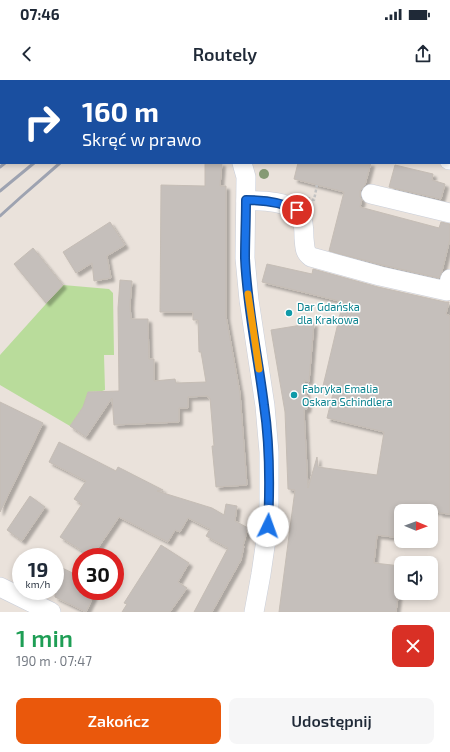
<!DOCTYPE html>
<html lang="pl">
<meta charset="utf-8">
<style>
:root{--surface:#fff;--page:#f6f6f7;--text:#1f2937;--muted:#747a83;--accent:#ea580c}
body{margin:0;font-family:"Exo 2",sans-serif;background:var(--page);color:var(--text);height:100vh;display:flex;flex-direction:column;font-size:15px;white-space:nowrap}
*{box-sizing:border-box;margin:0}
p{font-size:13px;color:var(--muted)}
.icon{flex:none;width:22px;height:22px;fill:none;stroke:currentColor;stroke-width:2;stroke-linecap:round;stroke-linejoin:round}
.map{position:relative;height:532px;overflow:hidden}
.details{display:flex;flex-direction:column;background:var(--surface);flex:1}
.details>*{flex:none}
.guide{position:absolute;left:0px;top:0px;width:450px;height:84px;box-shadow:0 2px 6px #0003;background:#1a4fa0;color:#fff;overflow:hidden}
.needle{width:26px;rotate:91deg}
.buttons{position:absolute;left:394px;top:424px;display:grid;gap:8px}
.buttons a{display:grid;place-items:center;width:44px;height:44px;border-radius:8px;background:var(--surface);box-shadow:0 2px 6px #0003;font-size:20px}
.speed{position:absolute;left:12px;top:468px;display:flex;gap:8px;font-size:20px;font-weight:700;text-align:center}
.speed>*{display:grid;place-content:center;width:52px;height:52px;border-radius:50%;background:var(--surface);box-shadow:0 2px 6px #0003;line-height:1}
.speed small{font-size:10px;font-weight:400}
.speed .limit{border:6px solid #d22;background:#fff;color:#111}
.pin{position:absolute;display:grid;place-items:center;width:34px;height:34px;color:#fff;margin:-17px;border:2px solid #fff;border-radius:50%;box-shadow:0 1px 4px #0007}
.me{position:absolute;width:44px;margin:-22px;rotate:3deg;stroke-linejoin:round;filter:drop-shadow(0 0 3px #0008)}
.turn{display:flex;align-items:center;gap:14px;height:84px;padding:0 16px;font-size:18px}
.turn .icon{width:52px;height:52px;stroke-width:2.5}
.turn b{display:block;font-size:28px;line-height:34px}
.round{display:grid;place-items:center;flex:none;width:42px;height:42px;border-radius:8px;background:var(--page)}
.overview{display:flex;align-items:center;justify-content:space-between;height:68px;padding:0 16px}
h1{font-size:24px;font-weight:600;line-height:30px;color:#1e9e55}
.cta{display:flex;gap:8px;margin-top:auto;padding:8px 16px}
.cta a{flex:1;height:46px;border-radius:8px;background:var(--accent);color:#fff;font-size:16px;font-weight:600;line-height:46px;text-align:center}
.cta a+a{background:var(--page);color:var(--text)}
.status{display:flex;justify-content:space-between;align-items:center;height:28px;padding:0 20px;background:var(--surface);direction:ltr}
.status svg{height:11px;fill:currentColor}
header{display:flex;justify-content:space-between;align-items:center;height:52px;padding:0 16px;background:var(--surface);font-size:18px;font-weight:600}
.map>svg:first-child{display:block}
.green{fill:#b9dc9b}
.building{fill:#c5bfbb;stroke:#c5bdb5;filter:url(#shadow)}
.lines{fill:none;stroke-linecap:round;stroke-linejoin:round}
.minor-casing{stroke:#c9ced9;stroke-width:20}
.path{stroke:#c3c3c3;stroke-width:2.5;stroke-dasharray:3 2;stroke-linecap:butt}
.minor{stroke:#fff;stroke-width:19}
.rail{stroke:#9ea3b1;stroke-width:3}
.tree{fill:#869a74}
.route-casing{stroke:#114b97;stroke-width:10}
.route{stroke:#1a73e8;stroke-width:7}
.slow{stroke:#f59e0b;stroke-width:7}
.culture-dot{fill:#0f9aa8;stroke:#fff;stroke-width:1.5}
.labels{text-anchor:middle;stroke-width:3;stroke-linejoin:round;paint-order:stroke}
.culture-label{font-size:11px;fill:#0d838f;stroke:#fff;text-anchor:start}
</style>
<div class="status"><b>07:46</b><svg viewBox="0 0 49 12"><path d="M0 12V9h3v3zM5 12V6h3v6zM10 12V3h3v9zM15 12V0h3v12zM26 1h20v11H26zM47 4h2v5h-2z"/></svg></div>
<header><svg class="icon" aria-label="back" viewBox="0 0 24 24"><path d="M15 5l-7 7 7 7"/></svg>Routely<svg class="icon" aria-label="share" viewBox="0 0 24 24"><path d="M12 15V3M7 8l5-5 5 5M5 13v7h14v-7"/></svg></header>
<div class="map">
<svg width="450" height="532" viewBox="0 0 450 532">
<defs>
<filter id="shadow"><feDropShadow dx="3.5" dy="3.5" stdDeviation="1" flood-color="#0004"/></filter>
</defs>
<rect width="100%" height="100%" fill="#eae2db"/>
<path class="green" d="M 63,205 L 109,209 L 113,213 L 114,275 L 104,275 L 105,310 L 102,311 L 88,312 L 85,321 L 86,323 L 70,346 L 0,305 L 0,275 Z"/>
<g class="building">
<path d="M 205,83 L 222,83 L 220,106 L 226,106 L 226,236 L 240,313 L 247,405 L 216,407 L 212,366 L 214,366 L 210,318 L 208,318 L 208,316 L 188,317 L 188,328 L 179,328 L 179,342 L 114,345 L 112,318 L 86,357 L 70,346 L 83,327 L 88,312 L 119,311 L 118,228 L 120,200 L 132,201 L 130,225 L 131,239 L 148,239 L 149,279 L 154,279 L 154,301 L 175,299 L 176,303 L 206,302 L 201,272 L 199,272 L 198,240 L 193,240 L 193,232 L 160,232 L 161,105 L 205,106 Z"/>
<path d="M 298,83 L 371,83 L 365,105 L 363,107 L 360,111 L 360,117 L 362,119 L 360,127 L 439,148 L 441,142 L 450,144 L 450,159 L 442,191 L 439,198 L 383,185 L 329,171 L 344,112 L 294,99 Z"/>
<path d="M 395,85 L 433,94 L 432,100 L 445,104 L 441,119 L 389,107 Z"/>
<path d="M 110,142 L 125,165 L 107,176 L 111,198 L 94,201 L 92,183 L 76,193 L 63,172 Z"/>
<path d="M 33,168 L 63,205 L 46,223 L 14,184 Z"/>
<path d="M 267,184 L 312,194 L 313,189 L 378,207 L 445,222 L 449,222 L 446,234 L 450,236 L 450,434 L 439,433 L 439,431 L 401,431 L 401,458 L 377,455 L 374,483 L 401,486 L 401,504 L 400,504 L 396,532 L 279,532 L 295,410 L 288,409 L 285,332 L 271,250 L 314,243 L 309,302 L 304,300 L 308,324 L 307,329 L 304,330 L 308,408 L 317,377 L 318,387 L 377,395 L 384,352 L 327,338 L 334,309 L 323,306 L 343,222 L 262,202 Z"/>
<path d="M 0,322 L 43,343 L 0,432 Z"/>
<path d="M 59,362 L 116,391 L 118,387 L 163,410 L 157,411 L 212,428 L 224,435 L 226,424 L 237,426 L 235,441 L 248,448 L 243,466 L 244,466 L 241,480 L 212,532 L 194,532 L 228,468 L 206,456 L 210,449 L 188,438 L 180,452 L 175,450 L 168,462 L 119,437 L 92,477 L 60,457 L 82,424 L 74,419 L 86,401 L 49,382 Z"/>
<path d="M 30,416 L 45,427 L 22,461 L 7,450 Z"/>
<path d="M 161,465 L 189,483 L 178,502 L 187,508 L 170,532 L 122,532 L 127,524 L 124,523 Z"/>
<path d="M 58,486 L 81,497 L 81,511 L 96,511 L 86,532 L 55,517 L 55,493 Z"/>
</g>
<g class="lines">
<defs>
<g id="minor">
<path d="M 277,0 L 279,1"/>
<path d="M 251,1 L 252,0"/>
<path d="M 449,80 L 450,80"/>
<path d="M 242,83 L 246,97 L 245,178 L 249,220 L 265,326 L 269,372 L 269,424 L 268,446 L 261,494 L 254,532"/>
<path d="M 371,114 L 450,133"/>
<path d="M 246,121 C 262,120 293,121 301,137 C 304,142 304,152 304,158 C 305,167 304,172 311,177 L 380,196 L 447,211 L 450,199"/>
<path d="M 0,507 L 51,532"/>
</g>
</defs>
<use href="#minor" class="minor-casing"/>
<g class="path">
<path d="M 307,118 L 314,120 L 317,105"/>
<path d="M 317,320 L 330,324"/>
</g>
<use href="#minor" class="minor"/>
<g class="rail">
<path d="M 38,1 L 39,0"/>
<path d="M 57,1 L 58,0"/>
<path d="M 89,1 L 90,0"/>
<path d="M 102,1 L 103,0"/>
<path d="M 137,1 L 138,0"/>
<path d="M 160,1 L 161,0"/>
<path d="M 0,38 L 1,37"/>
<path d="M 0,54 L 1,53"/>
<path d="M 0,76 L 1,75"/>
<path d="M 0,87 L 5,83"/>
<path d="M 0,111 L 34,83"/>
<path d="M 0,136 L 21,117 L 60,83"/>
</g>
</g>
<circle class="tree" cx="264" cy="94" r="5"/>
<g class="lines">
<defs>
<path id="route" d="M 268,446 C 270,406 270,365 264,325 C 258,276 247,227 245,178 C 245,159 246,140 246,120 C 263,120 282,122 297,130"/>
</defs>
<use href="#route" class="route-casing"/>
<use href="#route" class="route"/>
<path class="slow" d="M 248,214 L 259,289"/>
</g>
<g class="culture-dot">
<circle cx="289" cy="233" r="4"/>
<circle cx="294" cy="315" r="4"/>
</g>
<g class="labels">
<g class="culture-label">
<text x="297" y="231">Dar Gdańska<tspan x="297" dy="13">dla Krakowa</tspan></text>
<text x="302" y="313">Fabryka Emalia<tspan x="302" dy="13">Oskara Schindlera</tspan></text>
</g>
</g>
</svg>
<div class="buttons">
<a><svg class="needle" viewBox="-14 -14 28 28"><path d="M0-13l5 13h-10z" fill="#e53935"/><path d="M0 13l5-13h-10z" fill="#747a83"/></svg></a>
<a><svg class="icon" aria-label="sound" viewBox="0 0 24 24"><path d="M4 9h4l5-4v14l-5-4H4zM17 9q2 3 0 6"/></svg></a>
</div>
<div class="speed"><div>19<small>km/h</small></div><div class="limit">30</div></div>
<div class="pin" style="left:297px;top:130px;background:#d93025"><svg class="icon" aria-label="arrive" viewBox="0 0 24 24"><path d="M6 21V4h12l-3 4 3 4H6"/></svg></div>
<svg class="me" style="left:268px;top:446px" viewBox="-20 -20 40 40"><circle r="19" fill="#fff"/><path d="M0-13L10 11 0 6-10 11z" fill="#1a73e8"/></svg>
<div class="guide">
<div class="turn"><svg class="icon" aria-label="right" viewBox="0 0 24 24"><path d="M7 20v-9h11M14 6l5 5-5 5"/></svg><div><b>160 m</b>Skręć w prawo</div></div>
</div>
</div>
<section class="details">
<div class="overview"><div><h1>1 min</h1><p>190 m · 07:47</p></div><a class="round" style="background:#d93025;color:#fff"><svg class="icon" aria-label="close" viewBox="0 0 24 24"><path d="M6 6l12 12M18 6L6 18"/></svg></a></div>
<div class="cta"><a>Zakończ</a><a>Udostępnij</a></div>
</section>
